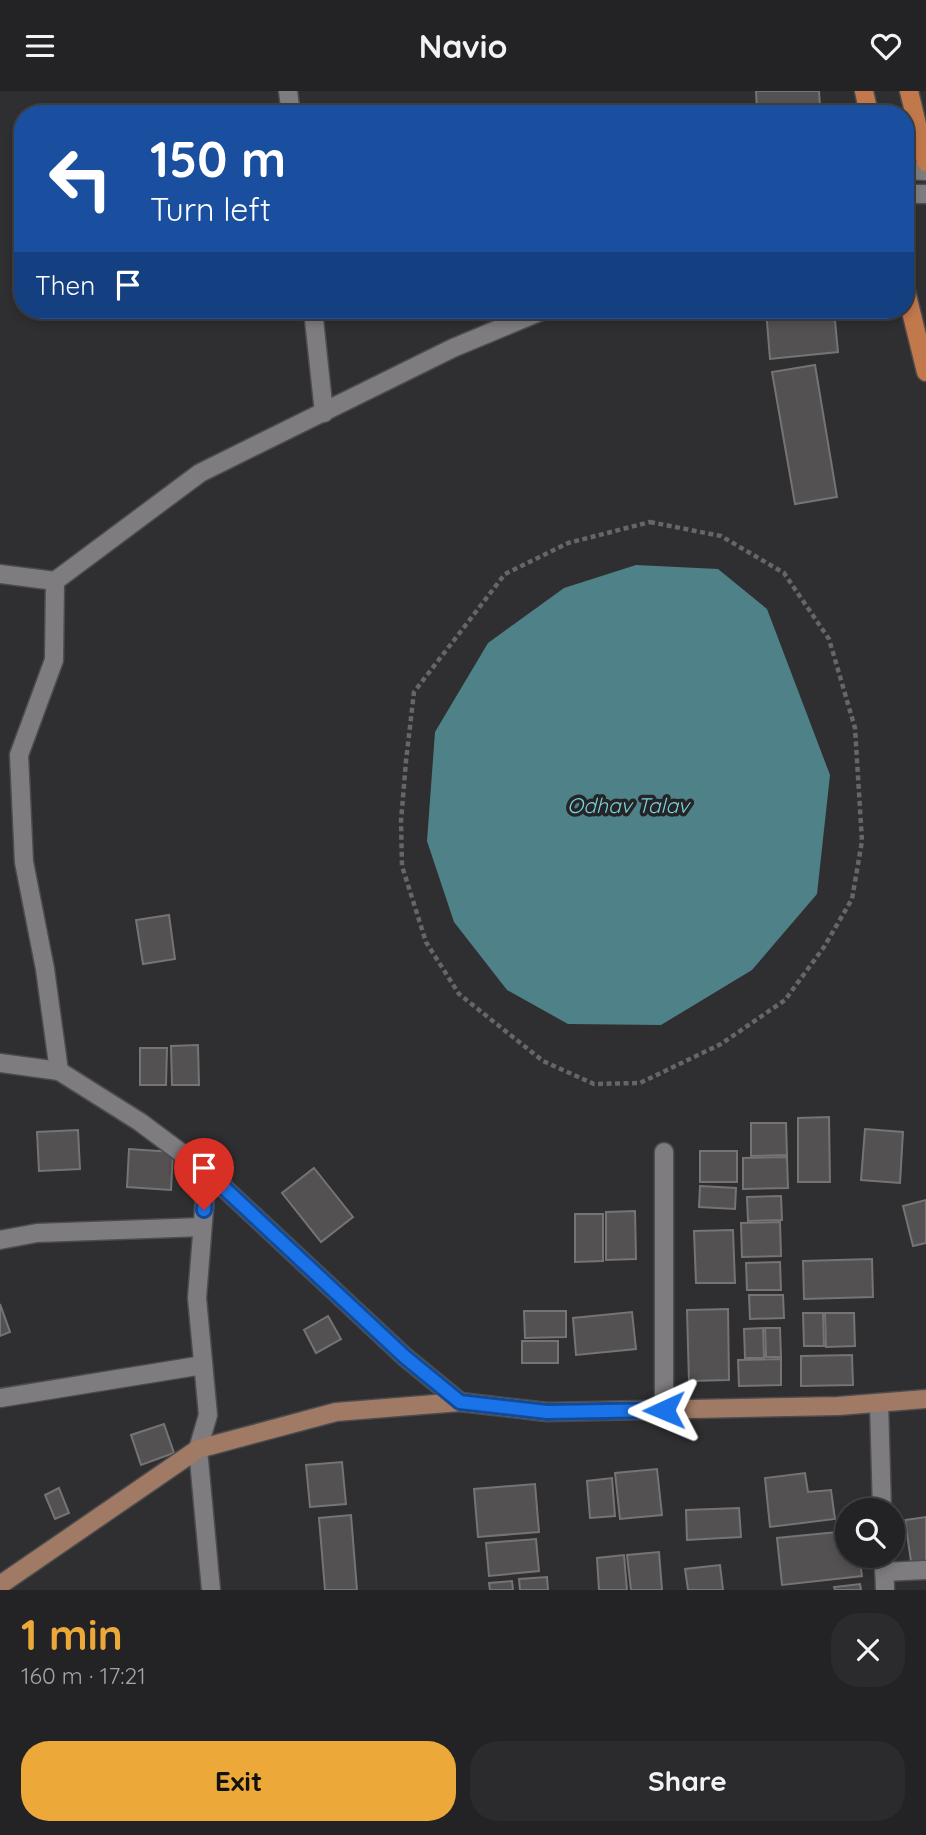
<!DOCTYPE html>
<meta charset="utf-8">
<style>
:root{--surface:#232224;--page:#2b2a2c;--text:#f1f3f6;--muted:#a3a4a6;--line:#403f41;--accent:#eca93a}
body{margin:0;font-family:Quicksand,sans-serif;background:var(--page);color:var(--text);height:100vh;display:flex;flex-direction:column;font-size:26px;white-space:nowrap}
*{box-sizing:border-box;margin:0}
p{font-size:23px;color:var(--muted)}
.icon{flex:none;width:38px;height:38px;fill:none;stroke:currentColor;stroke-width:2;stroke-linecap:round;stroke-linejoin:round}
.map{position:relative;height:1499px;overflow:hidden}
.drawer{display:flex;flex-direction:column;background:var(--surface);flex:1}
.drawer>*{flex:none}
.hud{position:absolute;left:14px;top:14px;width:900px;height:214px;border-radius:28px;box-shadow:0 4px 10px #0003,0 0 0 2px var(--line);background:#1a4fa0;color:#fff;overflow:hidden}
.controls{position:absolute;left:835px;top:1407px;display:grid;gap:14px}
.controls a{display:grid;place-items:center;width:70px;height:70px;border-radius:50%;background:var(--surface);box-shadow:0 4px 10px #0003,0 0 0 2px var(--line);font-size:35px}
.pin{position:absolute;display:grid;place-items:center;width:60px;height:60px;color:#fff;margin:-72px -30px;border-radius:50% 50% 50% 0;rotate:-45deg;box-shadow:0 0 7px #0007}
.pin .icon{rotate:45deg}
.me{position:absolute;width:77px;margin:-38px;rotate:269deg;stroke-linejoin:round;filter:drop-shadow(0 0 5px #0008)}
.turn{display:flex;align-items:center;gap:24px;height:147px;padding:0 21px;font-size:32px}
.turn .icon{width:91px;height:91px;stroke-width:2.5}
.turn b{display:block;font-size:49px;line-height:60px}
.then{display:flex;align-items:center;height:66px;padding:0 21px;background:#0003;gap:14px;font-size:26px}
.round{display:grid;place-items:center;flex:none;width:74px;height:74px;border-radius:28px;background:var(--page)}
.summary{display:flex;align-items:center;justify-content:space-between;height:119px;padding:0 21px}
h1{font-size:42px;font-weight:700;line-height:52px;color:var(--accent)}
.cta{display:flex;gap:14px;margin-top:auto;padding:14px 21px}
.cta a{flex:1;height:80px;border-radius:28px;background:var(--accent);color:#111;font-size:28px;font-weight:700;line-height:80px;text-align:center}
.cta a+a{background:var(--page);color:var(--text)}
header{display:flex;justify-content:space-between;align-items:center;height:91px;padding:0 21px;background:var(--surface);font-size:32px;font-weight:700}
.map>svg:first-child{display:block}
.water{fill:#4e8288}
.building{fill:#545153;stroke:#767374;stroke-width:2}
.lines{fill:none;stroke-linecap:round;stroke-linejoin:round}
.street-casing{stroke:#4c4b4d;stroke-width:21}
.secondary-casing{stroke:#4c4b4d;stroke-width:21}
.primary-casing{stroke:#4c4b4d;stroke-width:21}
.path{stroke:#666567;stroke-width:4.5;stroke-dasharray:5 3.5;stroke-linecap:butt}
.street{stroke:#7e7c7f;stroke-width:18}
.secondary{stroke:#a07a65;stroke-width:18}
.primary{stroke:#c1784b;stroke-width:18}
.route-casing{stroke:#114b97;stroke-width:18}
.route{stroke:#1a73e8;stroke-width:12}
.labels{text-anchor:middle;stroke-width:7;stroke-linejoin:round;paint-order:stroke}
.water-label{font-size:21px;font-style:italic;fill:#78d1da;stroke:#252426}
</style>
<header><svg class="icon" aria-label="menu" viewBox="0 0 24 24"><path d="M4 6h16M4 12h16M4 18h16"/></svg>Navio<svg class="icon" aria-label="heart" viewBox="0 0 24 24"><path d="M12 20l-8-8c-3-5 5-10 8-4 3-6 11-1 8 4z"/></svg></header>
<div class="map">
<svg width="926" height="1499" viewBox="0 0 926 1499">
<rect width="100%" height="100%" fill="#2f2e30"/>
<path class="water" d="M 636,474 L 718,478 L 767,518 L 830,684 L 817,803 L 752,879 L 661,934 L 568,933 L 507,899 L 454,831 L 427,750 L 435,641 L 488,552 L 564,497 Z"/>
<g class="building">
<path d="M 756,0 L 819,0 L 820,16 L 757,19 Z"/>
<path d="M 766,219 L 834,219 L 838,261 L 770,268 Z"/>
<path d="M 815,274 L 837,406 L 795,413 L 772,281 Z"/>
<path d="M 169,824 L 175,868 L 143,873 L 136,829 Z"/>
<path d="M 198,954 L 199,994 L 172,994 L 171,955 Z"/>
<path d="M 140,957 L 167,957 L 166,994 L 140,994 Z"/>
<path d="M 829,1026 L 830,1091 L 798,1091 L 798,1027 Z"/>
<path d="M 751,1032 L 786,1032 L 787,1064 L 751,1065 Z"/>
<path d="M 865,1038 L 903,1041 L 900,1092 L 861,1089 Z"/>
<path d="M 78,1039 L 80,1078 L 39,1080 L 37,1041 Z"/>
<path d="M 129,1058 L 173,1061 L 171,1099 L 127,1096 Z"/>
<rect x="700" y="1060" width="37" height="31"/>
<path d="M 787,1066 L 788,1097 L 743,1098 L 743,1067 Z"/>
<path d="M 314,1077 L 353,1126 L 321,1151 L 282,1102 Z"/>
<path d="M 700,1095 L 736,1097 L 735,1118 L 699,1116 Z"/>
<path d="M 781,1105 L 782,1129 L 748,1130 L 747,1106 Z"/>
<path d="M 926,1109 L 926,1152 L 913,1155 L 903,1115 Z"/>
<path d="M 635,1120 L 636,1168 L 606,1169 L 606,1121 Z"/>
<path d="M 575,1123 L 603,1123 L 603,1170 L 575,1171 Z"/>
<path d="M 780,1131 L 781,1165 L 742,1166 L 741,1132 Z"/>
<path d="M 733,1139 L 735,1192 L 696,1192 L 694,1140 Z"/>
<path d="M 872,1168 L 873,1206 L 804,1208 L 803,1170 Z"/>
<path d="M 780,1171 L 781,1199 L 747,1199 L 746,1172 Z"/>
<path d="M 749,1204 L 783,1204 L 784,1227 L 750,1228 Z"/>
<path d="M 0,1213 L 10,1241 L 0,1245 Z"/>
<path d="M 728,1218 L 729,1289 L 689,1290 L 687,1219 Z"/>
<path d="M 524,1220 L 566,1220 L 566,1246 L 525,1247 Z"/>
<path d="M 632,1221 L 636,1258 L 576,1264 L 573,1227 Z"/>
<path d="M 803,1222 L 823,1222 L 824,1255 L 804,1255 Z"/>
<path d="M 825,1222 L 854,1222 L 855,1255 L 826,1256 Z"/>
<path d="M 328,1225 L 341,1248 L 316,1262 L 304,1239 Z"/>
<path d="M 763,1237 L 764,1267 L 745,1267 L 744,1238 Z"/>
<path d="M 765,1237 L 780,1237 L 781,1266 L 766,1266 Z"/>
<rect x="522" y="1250" width="36" height="22"/>
<path d="M 852,1264 L 853,1294 L 801,1295 L 801,1265 Z"/>
<path d="M 781,1268 L 781,1294 L 739,1295 L 738,1269 Z"/>
<path d="M 164,1333 L 174,1362 L 141,1374 L 131,1344 Z"/>
<path d="M 342,1371 L 346,1413 L 310,1416 L 306,1374 Z"/>
<path d="M 657,1378 L 662,1424 L 620,1428 L 615,1382 Z"/>
<path d="M 805,1382 L 808,1401 L 831,1399 L 835,1428 L 770,1436 L 765,1387 Z"/>
<path d="M 612,1387 L 615,1425 L 590,1427 L 587,1390 Z"/>
<path d="M 535,1393 L 539,1441 L 478,1446 L 474,1398 Z"/>
<path d="M 59,1397 L 69,1422 L 55,1428 L 45,1404 Z"/>
<path d="M 739,1417 L 741,1446 L 687,1449 L 686,1419 Z"/>
<path d="M 351,1424 L 357,1499 L 325,1499 L 319,1427 Z"/>
<path d="M 926,1426 L 926,1475 L 912,1477 L 905,1429 Z"/>
<path d="M 847,1440 L 847,1465 L 859,1465 L 862,1485 L 782,1494 L 777,1447 Z"/>
<path d="M 536,1448 L 539,1480 L 489,1485 L 486,1452 Z"/>
<path d="M 659,1461 L 662,1499 L 631,1499 L 627,1464 Z"/>
<path d="M 624,1464 L 627,1499 L 599,1499 L 597,1467 Z"/>
<path d="M 720,1474 L 723,1499 L 688,1499 L 685,1478 Z"/>
<path d="M 547,1486 L 548,1499 L 520,1499 L 519,1488 Z"/>
<path d="M 512,1490 L 513,1499 L 490,1499 L 489,1492 Z"/>
<path d="M 860,1493 L 861,1499 L 835,1499 L 834,1496 Z"/>
</g>
<g class="lines">
<defs>
<g id="street">
<path d="M 288,0 L 291,23"/>
<path d="M 905,79 L 926,80"/>
<path d="M 905,103 L 926,103"/>
<path d="M 313,219 L 324,322"/>
<path d="M 0,483 L 55,490 L 200,382 L 453,257 L 544,219"/>
<path d="M 55,490 L 54,569 L 19,664 L 24,771 L 45,878 L 59,980"/>
<path d="M 0,972 L 59,980 L 140,1031 L 207,1081 L 405,1266 L 460,1311"/>
<path d="M 207,1081 L 197,1207 L 208,1324 L 198,1358 L 211,1499"/>
<path d="M 0,1149 L 37,1142 L 202,1136 L 202,1138"/>
<path d="M 0,1307 L 203,1274"/>
<path d="M 879,1312 L 882,1419"/>
<path d="M 664,1319 L 664,1061"/>
<path d="M 884,1465 L 885,1499"/>
<path d="M 884,1481 L 926,1479"/>
</g>
<path id="secondary" d="M 0,1494 L 198,1358 L 336,1321 L 460,1311 L 547,1321 L 838,1315 L 926,1308"/>
<g id="primary">
<path d="M 864,0 L 869,23"/>
<path d="M 909,0 L 926,71"/>
<path d="M 905,196 L 926,281"/>
</g>
</defs>
<use href="#street" class="street-casing"/>
<use href="#secondary" class="secondary-casing"/>
<use href="#primary" class="primary-casing"/>
<path class="path" d="M 650,431 L 721,445 L 784,482 L 829,548 L 855,637 L 862,750 L 852,808 L 824,856 L 785,909 L 721,953 L 640,992 L 594,993 L 543,970 L 459,903 L 426,851 L 402,775 L 401,730 L 406,670 L 414,601 L 505,483 L 568,452 Z"/>
<use href="#street" class="street"/>
<use href="#secondary" class="secondary"/>
<use href="#primary" class="primary"/>
</g>
<g class="lines">
<defs>
<path id="route" d="M 204,1119 L 207,1081 L 405,1266 L 460,1311 L 547,1321 L 664,1319"/>
</defs>
<use href="#route" class="route-casing"/>
<use href="#route" class="route"/>
</g>
<g class="labels">
<g class="water-label">
<text x="628" y="722">Odhav Talav</text>
</g>
</g>
</svg>
<div class="controls">
<a><svg class="icon" aria-label="search" viewBox="0 0 24 24"><circle cx="10" cy="10" r="6"/><path d="M15 15l6 6"/></svg></a>
</div>
<div class="pin" style="left:204px;top:1119px;background:#d93025"><svg class="icon" aria-label="arrive" viewBox="0 0 24 24"><path d="M6 21V4h12l-3 4 3 4H6"/></svg></div>
<svg class="me" style="left:664px;top:1319px" viewBox="-20 -20 40 40"><path d="M0-17L14 15 0 8-14 15z" fill="#1a73e8" stroke="#fff" stroke-width="4"/></svg>
<div class="hud">
<div class="turn"><svg class="icon" aria-label="left" viewBox="0 0 24 24"><path d="M17 20v-9H6M10 6l-5 5 5 5"/></svg><div><b>150 m</b>Turn left</div></div>
<div class="then">Then<svg class="icon" aria-label="arrive" viewBox="0 0 24 24"><path d="M6 21V4h12l-3 4 3 4H6"/></svg></div>
</div>
</div>
<section class="drawer">
<div class="summary"><div><h1>1 min</h1><p>160 m · 17:21</p></div><a class="round"><svg class="icon" aria-label="close" viewBox="0 0 24 24"><path d="M6 6l12 12M18 6L6 18"/></svg></a></div>
<div class="cta"><a>Exit</a><a>Share</a></div>
</section>
